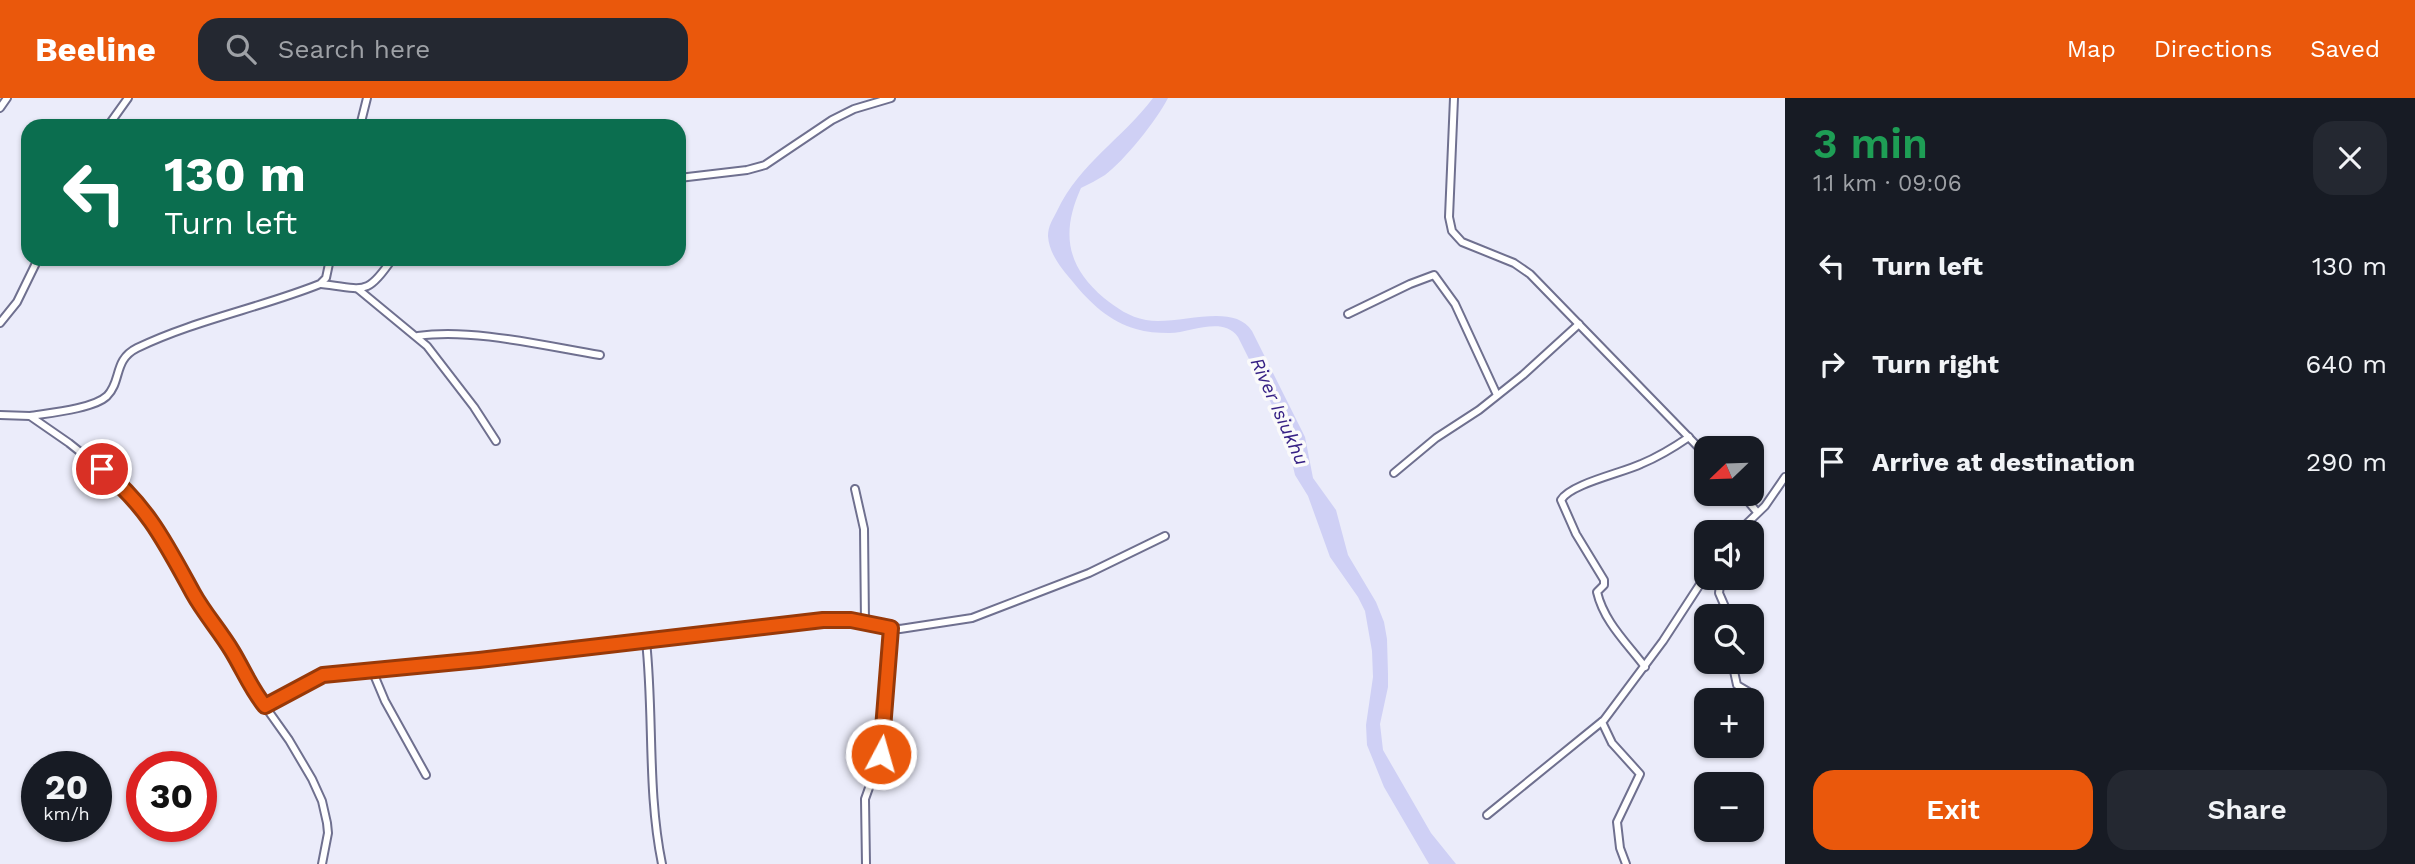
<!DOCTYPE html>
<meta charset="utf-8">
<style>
:root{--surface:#171b24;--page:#242831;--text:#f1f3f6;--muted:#9ea1a6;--accent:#ea580c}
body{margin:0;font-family:"Work Sans",sans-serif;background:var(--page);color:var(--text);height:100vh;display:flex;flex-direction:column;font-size:26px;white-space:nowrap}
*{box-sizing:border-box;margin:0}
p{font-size:23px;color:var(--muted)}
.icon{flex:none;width:38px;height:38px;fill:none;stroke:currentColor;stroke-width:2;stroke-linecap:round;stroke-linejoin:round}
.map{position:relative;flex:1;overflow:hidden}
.side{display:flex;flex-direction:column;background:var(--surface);width:630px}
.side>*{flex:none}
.top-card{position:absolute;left:21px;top:21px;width:665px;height:147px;border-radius:21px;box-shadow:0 2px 5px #0004;background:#0b6e4f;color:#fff;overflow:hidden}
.needle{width:46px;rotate:247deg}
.fabs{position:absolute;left:1694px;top:338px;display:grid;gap:14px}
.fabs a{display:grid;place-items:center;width:70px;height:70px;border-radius:14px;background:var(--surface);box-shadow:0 2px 5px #0004;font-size:35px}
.speed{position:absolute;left:21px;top:653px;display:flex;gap:14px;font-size:35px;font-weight:700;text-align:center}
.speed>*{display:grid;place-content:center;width:91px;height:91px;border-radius:50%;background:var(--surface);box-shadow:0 2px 5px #0004;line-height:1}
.speed small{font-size:18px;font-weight:400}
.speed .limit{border:10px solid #d22;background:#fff;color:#111}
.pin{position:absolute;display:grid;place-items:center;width:60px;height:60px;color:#fff;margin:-30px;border:4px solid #fff;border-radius:50%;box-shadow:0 2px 7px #0007}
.me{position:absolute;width:77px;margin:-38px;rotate:6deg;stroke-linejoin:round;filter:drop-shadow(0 0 5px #0008)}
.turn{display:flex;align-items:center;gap:24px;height:147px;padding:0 28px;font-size:32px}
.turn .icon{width:91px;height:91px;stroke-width:2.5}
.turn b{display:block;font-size:49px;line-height:60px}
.round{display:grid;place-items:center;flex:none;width:74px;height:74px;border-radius:21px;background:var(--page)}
.headline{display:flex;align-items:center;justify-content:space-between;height:119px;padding:0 28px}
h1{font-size:42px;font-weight:600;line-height:52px;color:#1e9e55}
.cta{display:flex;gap:14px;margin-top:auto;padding:14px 28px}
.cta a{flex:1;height:80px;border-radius:21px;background:var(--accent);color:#fff;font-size:28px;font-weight:600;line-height:80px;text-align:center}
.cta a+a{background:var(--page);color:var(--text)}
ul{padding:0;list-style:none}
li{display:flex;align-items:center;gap:21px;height:98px;padding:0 28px}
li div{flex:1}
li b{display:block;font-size:26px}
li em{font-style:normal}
header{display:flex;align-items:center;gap:42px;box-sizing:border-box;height:98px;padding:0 35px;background:var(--accent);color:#fff}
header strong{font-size:33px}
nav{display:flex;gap:38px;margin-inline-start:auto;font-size:24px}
.search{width:490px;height:63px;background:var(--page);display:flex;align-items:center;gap:18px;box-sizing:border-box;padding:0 24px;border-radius:21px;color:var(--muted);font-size:26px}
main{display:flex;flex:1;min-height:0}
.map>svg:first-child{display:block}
.water{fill:#cfd0f5}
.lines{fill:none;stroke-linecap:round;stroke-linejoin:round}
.minor-casing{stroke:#6f708f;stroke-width:10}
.minor{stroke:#fff;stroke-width:6}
.route-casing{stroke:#983908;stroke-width:18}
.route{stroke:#ea580c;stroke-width:12}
.labels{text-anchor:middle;stroke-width:7;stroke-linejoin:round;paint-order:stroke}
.water-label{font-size:19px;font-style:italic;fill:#362185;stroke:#fafafa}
</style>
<header>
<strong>Beeline</strong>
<div class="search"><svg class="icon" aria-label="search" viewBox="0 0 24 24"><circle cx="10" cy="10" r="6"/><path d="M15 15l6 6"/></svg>Search here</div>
<nav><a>Map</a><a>Directions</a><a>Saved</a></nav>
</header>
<main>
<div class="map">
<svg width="1785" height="766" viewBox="0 0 1785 766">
<rect width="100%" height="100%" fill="#ebecfa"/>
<path class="water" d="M 1153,0 L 1168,0 C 1157,22 1124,63 1105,77 C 1097,82 1089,86 1081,90 C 1061,134 1066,168 1104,200 C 1117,210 1129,219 1146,222 C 1178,228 1233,203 1252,233 L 1305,339 L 1313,380 L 1336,412 L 1348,457 L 1376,504 L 1384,524 L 1387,541 L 1388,576 L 1388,589 L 1380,626 L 1383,652 L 1431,735 L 1456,766 L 1429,766 L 1384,689 L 1367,647 L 1366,627 L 1373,579 L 1372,553 L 1365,513 L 1358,499 L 1330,459 L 1308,398 L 1295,377 L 1287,343 L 1273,309 L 1238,239 C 1222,217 1189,236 1168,235 C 1158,235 1146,234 1136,231 C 1110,224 1089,204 1073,184 C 1062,171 1049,156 1048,138 C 1048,128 1053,121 1057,113 C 1080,65 1121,42 1153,0 Z"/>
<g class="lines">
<defs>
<g id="minor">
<path d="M 1454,0 L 1449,119 L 1452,133 L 1462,144 L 1514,165 L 1530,176 L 1706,357"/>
<path d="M 0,10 L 7,0"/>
<path d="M 108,28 L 128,0"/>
<path d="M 360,28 L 367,0"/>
<path d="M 679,80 L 747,72 L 765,67 L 832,22 L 854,11 L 891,0"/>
<path d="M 321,186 C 363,190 366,200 392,161"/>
<path d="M 358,191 L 427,248 L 474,309 L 496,343"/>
<path d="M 1348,216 L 1410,186 L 1434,177 L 1455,206 L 1497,297"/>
<path d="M 0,225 L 17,204 L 38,161"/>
<path d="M 418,238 C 472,230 545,248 600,257"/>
<path d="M 0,317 L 30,318 L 69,345 L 119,385 L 159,432 L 204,512 L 231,552 L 252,590 L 289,642 L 312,681 L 322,703 L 327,725 L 328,735 L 322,766"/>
<path d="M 30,318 C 49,315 93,311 107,298 C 122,283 113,262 137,250 C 195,222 260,210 320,186 L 326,180 L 330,161"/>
<path d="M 1394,375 L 1436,340 L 1479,312 L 1523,277 L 1579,226"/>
<path d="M 855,391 L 864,431 L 865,525"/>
<path d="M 1742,396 L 1757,414"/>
<path d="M 1738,434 L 1765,408 L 1785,379"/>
<path d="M 1721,480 L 1719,495 L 1729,518"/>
<path d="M 646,543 C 654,617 647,693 662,766"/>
<path d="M 1732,564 L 1737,587 L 1754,597"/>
<path d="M 1645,569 C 1627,545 1604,524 1597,494 L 1604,487 L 1604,482 L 1576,436 L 1561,402 C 1570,386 1622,375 1641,366 C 1658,359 1673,350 1689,339"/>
<path d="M 372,572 L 385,603 L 426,677"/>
<path d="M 265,608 L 316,580 L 333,575 L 479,562 L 823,522 L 851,522 L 900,531 L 972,520 L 1089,475 L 1165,438"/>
<path d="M 1602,624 L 1612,645 L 1640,676 L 1617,724 L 1620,750 L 1626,766"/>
<path d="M 1487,717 L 1604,622 L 1663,543 L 1706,477"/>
<path d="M 866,766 L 865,701 L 881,656 L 891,530"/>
</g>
</defs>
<use href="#minor" class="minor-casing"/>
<use href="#minor" class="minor"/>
</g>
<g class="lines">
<defs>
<path id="route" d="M 102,371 C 148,409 165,444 193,495 C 204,515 220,533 232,553 C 243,571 251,591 265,608 L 323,577 L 479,562 L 823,522 L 851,522 L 891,530 L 881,656"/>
</defs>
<use href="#route" class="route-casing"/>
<use href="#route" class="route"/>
</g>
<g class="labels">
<g class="water-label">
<text transform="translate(1280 313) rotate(66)" y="7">River Isiukhu</text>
</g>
</g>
</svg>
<div class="fabs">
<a><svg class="needle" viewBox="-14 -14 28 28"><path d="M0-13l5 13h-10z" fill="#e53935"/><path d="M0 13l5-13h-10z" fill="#9ea1a6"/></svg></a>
<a><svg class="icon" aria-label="sound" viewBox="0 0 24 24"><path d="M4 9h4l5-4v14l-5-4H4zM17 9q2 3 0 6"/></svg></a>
<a><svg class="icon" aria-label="search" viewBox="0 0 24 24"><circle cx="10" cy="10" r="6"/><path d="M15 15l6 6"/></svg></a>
<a>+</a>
<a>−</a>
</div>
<div class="speed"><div>20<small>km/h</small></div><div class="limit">30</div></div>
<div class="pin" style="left:102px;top:371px;background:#d93025"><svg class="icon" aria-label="arrive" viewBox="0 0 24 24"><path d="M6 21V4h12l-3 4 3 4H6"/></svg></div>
<svg class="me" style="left:881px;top:656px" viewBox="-20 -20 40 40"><circle r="17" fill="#ea580c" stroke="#fff" stroke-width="3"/><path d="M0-11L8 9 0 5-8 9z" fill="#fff"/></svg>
<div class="top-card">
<div class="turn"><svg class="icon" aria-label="left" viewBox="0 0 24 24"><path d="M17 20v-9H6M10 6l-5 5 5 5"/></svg><div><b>130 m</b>Turn left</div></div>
</div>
</div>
<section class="side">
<div class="headline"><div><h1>3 min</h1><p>1.1 km · 09:06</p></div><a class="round"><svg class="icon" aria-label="close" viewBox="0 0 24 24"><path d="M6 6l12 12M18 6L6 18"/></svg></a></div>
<ul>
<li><svg class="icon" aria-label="left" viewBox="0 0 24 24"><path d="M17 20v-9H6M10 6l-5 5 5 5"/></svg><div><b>Turn left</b></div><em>130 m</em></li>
<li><svg class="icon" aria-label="right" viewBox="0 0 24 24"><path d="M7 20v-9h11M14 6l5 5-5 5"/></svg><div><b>Turn right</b></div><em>640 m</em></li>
<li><svg class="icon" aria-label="arrive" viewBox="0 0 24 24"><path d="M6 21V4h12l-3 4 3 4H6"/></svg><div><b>Arrive at destination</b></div><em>290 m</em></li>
</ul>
<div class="cta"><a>Exit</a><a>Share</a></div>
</section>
</main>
